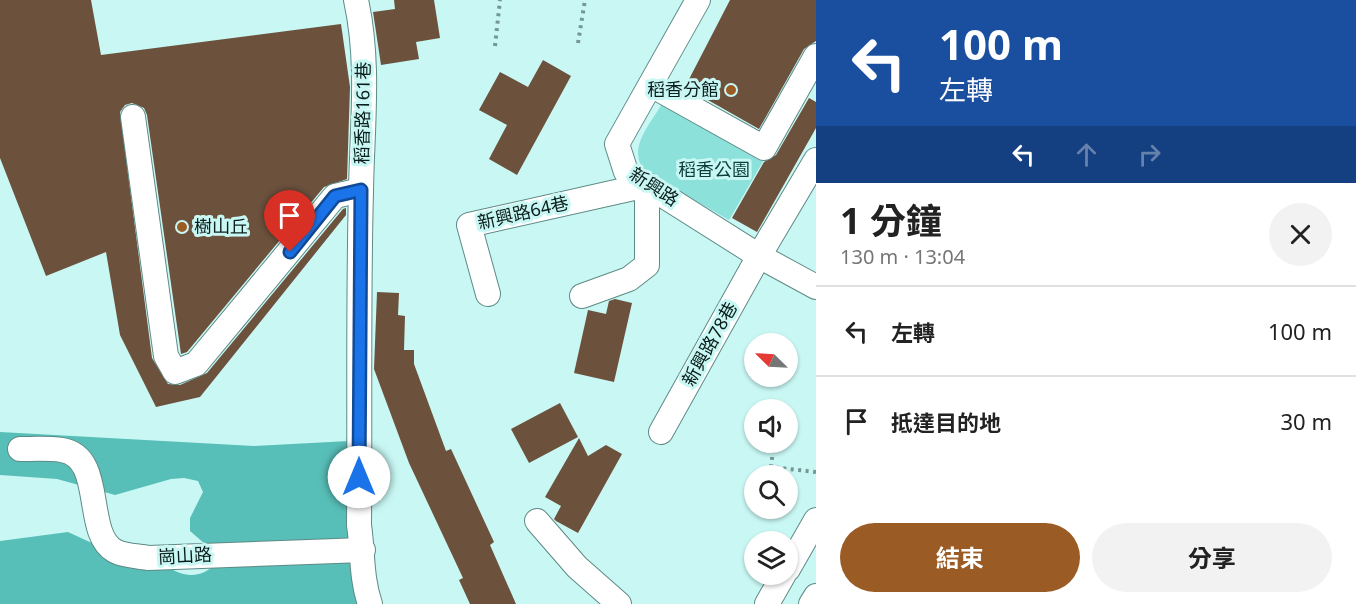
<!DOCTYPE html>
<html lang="zh-TW">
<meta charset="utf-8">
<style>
:root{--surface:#fff;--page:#f2f2f2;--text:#222;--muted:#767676;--line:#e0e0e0;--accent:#9b5b24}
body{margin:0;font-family:"Noto Sans","Noto Sans TC",sans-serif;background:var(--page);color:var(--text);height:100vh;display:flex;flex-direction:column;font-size:22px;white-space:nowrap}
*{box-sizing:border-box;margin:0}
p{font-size:20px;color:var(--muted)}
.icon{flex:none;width:33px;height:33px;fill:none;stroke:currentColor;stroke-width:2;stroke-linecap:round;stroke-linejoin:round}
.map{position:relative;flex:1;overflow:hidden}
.sheet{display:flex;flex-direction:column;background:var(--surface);width:540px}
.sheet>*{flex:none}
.hud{background:#1a4fa0;color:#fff;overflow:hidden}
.needle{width:39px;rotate:294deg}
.tools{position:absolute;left:744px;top:333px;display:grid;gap:12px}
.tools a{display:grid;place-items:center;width:54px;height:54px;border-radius:50%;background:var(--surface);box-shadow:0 2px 4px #0004;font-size:30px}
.pin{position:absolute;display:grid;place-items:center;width:51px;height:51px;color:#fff;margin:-62px -26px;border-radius:50% 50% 50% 0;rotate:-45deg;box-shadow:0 0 6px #0007}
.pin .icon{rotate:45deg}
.me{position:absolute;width:66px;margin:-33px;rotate:0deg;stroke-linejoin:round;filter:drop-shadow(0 0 4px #0008)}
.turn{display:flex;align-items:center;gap:21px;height:126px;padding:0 24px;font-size:27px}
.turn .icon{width:78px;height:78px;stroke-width:2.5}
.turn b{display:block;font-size:42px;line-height:51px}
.lanes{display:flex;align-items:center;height:57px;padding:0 24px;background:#0003;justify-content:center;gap:30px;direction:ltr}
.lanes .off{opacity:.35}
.round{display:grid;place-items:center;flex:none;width:63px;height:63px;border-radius:32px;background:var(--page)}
.headline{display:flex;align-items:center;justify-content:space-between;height:102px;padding:0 24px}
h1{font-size:36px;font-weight:700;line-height:45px}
.cta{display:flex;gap:12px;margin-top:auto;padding:12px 24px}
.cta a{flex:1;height:69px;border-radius:36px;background:var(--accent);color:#fff;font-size:24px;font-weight:700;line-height:69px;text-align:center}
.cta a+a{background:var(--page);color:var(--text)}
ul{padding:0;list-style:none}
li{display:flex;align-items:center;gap:18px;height:90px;padding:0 24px;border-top:2px solid var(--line)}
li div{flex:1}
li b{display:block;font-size:22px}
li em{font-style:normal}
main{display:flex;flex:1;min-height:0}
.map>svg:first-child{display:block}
.green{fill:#8ce1db}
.forest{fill:#58bfb8}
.building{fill:#6c513d}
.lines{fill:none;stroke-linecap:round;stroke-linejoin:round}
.minor-casing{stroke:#5e8a86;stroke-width:26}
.path{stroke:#759794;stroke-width:4;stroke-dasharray:3 4.5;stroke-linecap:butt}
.minor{stroke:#fff;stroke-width:24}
.route-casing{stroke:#114b97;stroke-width:15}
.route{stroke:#1a73e8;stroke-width:10}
.poi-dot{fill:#9b5b24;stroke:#c9f8f4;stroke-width:2}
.labels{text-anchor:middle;stroke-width:6;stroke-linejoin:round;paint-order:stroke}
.poi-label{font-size:18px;fill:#0b1d1c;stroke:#c9f8f4;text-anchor:end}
.street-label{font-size:18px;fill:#0b1d1c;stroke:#c9f8f4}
.park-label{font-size:18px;fill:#0c3d3b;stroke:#c9f8f4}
</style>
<main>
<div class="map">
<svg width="816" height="604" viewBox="0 0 816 604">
<rect width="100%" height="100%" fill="#c9f8f4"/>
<path class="green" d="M 663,102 L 765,158 L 729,220 L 646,172 C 625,149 651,124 663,102 Z"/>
<path class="forest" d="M 0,432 L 254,446 L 349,441 L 367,604 L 0,604 L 0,541 L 68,532 L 92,543 L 103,553 L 143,548 C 166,567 190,589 217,563 L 212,550 L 190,531 L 190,518 L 203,492 L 198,481 L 184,478 L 171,479 L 115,495 L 57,479 L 0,475 Z"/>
<g class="building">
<path d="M 0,0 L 91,0 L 101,55 L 341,24 L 350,87 L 347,179 L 324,187 L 187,352 L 181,354 L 147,115 L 144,108 L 132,103 L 125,105 L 120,112 L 152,358 L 168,384 L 180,385 L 207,373 L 343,209 L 346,208 L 346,215 L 200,397 L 156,407 L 120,335 L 106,252 L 46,276 L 0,158 Z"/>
<path d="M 394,0 L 434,0 L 440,38 L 416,42 L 419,59 L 381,65 L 373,12 L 395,9 Z"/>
<path d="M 730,0 L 816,0 L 816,41 L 804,49 L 759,129 L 685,87 Z"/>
<path d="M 543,60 L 571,76 L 517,175 L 489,159 L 507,125 L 479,110 L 500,72 L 528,87 Z"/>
<path d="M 809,98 L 816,102 L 816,128 L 757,232 L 732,218 L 764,162 L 776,155 Z"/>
<path d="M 377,292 L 399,293 L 398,315 L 405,316 L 404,350 L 414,350 L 414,364 L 446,451 L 451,449 L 494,542 L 490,545 L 516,604 L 470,604 L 459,580 L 463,578 L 409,463 L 374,369 Z"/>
<path d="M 615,299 L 632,303 L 614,382 L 574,373 L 588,310 L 606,314 L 609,301 Z"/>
<path d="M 560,403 L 578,437 L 529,463 L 511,429 Z"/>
<path d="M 579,438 L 588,456 L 606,445 L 622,454 L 578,533 L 556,521 L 554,519 L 561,506 L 545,497 Z"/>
</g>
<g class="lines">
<defs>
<g id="minor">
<path d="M 356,0 C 370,64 362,126 361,191 C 358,302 360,414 359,525 C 363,552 361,578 370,604"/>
<path d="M 698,0 L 617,144 L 626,172 L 759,256 L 816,287"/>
<path d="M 651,85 L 764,148 L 816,56"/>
<path d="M 133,117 L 166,356 L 175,372 L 196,364 L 335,196 L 361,190"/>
<path d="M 488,294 L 469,225 L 647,185 L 647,265 L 629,279 L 582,296"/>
<path d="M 661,432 L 759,256 L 816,160"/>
<path d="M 20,449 C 33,449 48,448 62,450 C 106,457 83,534 115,551 C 124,556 138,556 148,558 L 363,550"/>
<path d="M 537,521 L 577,567 L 619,604"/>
<path d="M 788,569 L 816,520"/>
<path d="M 767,604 L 784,574"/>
<path d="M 811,604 L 816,596"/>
</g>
</defs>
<use href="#minor" class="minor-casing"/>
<g class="path">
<path d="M 578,43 L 585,0"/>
<path d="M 495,46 L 500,0"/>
<path d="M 774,442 L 771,467 L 816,472"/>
</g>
<use href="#minor" class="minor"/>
</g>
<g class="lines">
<defs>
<path id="route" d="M 290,252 L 335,196 L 361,190 L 359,477"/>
</defs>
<use href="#route" class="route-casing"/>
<use href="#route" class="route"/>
</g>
<g class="poi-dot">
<circle cx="731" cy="90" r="6"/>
<circle cx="182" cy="227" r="6"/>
</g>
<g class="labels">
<g class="poi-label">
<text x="719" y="96">稻香分館</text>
<text x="194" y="233" text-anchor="start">樹山丘</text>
</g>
<g class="street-label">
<text transform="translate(363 113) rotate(-89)" y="6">稻香路161巷</text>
<text transform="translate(654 187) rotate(33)" y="6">新興路</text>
<text transform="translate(523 213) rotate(-13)" y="6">新興路64巷</text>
<text transform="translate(710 344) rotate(-61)" y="6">新興路78巷</text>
<text transform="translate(185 556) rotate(-3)" y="6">崗山路</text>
</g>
<g class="park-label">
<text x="714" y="176">稻香公園</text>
</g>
</g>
</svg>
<div class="tools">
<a><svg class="needle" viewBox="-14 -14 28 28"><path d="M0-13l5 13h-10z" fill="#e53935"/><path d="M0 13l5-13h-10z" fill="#767676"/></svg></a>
<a><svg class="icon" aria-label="sound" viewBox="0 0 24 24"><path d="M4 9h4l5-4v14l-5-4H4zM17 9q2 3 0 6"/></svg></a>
<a><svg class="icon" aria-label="search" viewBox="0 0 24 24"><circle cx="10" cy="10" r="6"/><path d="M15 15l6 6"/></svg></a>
<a><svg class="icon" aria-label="layers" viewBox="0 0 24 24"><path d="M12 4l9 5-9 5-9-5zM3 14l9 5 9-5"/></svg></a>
</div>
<div class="pin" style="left:290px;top:252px;background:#d93025"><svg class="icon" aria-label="arrive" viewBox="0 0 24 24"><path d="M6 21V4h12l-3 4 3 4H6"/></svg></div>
<svg class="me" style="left:359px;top:477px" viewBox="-20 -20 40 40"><circle r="19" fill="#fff"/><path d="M0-13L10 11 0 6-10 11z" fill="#1a73e8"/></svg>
</div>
<section class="sheet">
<div class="hud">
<div class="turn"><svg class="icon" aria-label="left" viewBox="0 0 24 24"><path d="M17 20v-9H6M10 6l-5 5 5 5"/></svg><div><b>100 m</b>左轉</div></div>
<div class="lanes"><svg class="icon" aria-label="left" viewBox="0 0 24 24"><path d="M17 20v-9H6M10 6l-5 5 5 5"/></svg><svg class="icon off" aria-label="ahead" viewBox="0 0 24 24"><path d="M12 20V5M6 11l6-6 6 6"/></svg><svg class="icon off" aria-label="right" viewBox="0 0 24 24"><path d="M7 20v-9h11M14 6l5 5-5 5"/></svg></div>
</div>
<div class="headline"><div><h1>1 分鐘</h1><p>130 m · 13:04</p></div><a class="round"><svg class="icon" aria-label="close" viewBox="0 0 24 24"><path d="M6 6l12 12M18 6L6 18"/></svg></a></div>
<ul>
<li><svg class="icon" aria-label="left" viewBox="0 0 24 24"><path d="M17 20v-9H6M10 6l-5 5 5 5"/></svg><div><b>左轉</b></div><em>100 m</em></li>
<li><svg class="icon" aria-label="arrive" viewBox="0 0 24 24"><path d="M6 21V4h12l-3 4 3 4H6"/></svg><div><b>抵達目的地</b></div><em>30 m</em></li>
</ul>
<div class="cta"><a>結束</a><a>分享</a></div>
</section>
</main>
